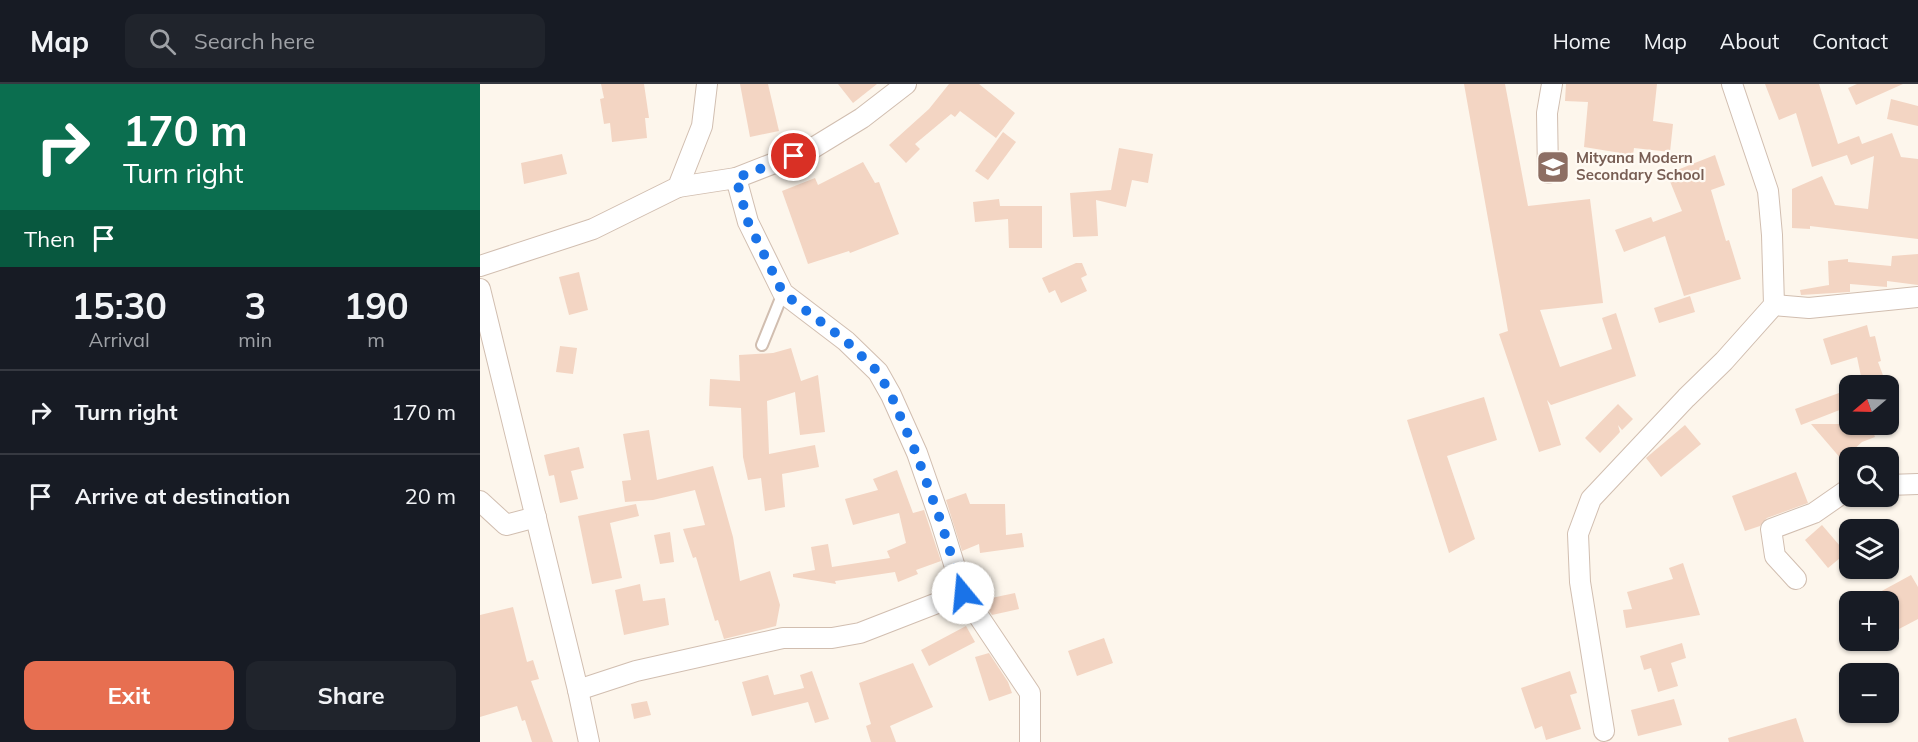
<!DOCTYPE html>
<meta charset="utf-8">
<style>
:root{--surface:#171b24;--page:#20242c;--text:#f1f3f6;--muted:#9ea1a6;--line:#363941;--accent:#e76f51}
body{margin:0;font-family:Mulish,sans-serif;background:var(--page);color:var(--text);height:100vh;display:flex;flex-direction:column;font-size:22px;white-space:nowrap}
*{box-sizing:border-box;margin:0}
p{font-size:20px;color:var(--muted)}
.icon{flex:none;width:33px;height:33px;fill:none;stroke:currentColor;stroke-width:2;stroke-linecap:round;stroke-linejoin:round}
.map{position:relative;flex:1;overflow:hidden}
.sheet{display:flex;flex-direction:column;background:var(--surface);width:480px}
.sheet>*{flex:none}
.banner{background:#0b6e4f;color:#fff;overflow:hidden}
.needle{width:39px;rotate:251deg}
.buttons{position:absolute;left:1359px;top:291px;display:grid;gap:12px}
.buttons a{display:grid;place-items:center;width:60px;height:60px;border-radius:12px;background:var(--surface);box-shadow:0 2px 4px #0004;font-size:30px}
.pin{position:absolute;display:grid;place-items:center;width:51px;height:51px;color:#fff;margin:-26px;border:3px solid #fff;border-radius:50%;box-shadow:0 2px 6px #0007}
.me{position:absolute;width:66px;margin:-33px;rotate:343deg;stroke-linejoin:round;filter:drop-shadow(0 0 4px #0008)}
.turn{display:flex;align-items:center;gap:21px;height:126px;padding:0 24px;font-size:27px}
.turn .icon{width:78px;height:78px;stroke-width:2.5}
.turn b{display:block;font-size:42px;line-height:51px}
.then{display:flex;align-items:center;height:57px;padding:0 24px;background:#0003;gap:12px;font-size:22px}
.eta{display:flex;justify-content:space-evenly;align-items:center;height:102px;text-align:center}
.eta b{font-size:36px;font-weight:700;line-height:42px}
.button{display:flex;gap:12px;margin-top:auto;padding:12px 24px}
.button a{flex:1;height:69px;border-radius:12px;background:var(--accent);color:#fff;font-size:24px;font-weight:700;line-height:69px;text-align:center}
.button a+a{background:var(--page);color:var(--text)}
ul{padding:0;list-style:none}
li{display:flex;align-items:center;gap:18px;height:84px;padding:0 24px;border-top:2px solid var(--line)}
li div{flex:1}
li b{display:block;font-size:22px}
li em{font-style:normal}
header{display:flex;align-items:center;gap:36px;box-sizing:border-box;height:84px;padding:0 30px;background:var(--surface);border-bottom:2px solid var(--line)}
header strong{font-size:28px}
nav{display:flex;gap:33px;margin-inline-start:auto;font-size:21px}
.search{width:420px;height:54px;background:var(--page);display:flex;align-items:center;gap:15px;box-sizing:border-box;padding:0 21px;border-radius:12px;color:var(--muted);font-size:22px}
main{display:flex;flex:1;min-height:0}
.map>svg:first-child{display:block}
.building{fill:#f3d5c3}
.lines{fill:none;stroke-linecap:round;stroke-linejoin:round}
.service-casing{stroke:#d1beb0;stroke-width:14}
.minor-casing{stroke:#d1beb0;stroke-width:22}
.service{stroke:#fff;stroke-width:10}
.minor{stroke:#fff;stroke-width:20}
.route{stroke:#1a73e8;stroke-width:10;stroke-dasharray:0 18}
.labels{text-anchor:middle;stroke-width:4.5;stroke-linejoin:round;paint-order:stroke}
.education-label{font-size:15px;font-weight:bold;fill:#785e54;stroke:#fffaf3;text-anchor:start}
</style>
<header>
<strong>Map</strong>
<div class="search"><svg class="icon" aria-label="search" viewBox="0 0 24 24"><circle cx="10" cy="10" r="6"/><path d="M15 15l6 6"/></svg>Search here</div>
<nav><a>Home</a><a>Map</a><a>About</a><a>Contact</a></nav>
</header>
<main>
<section class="sheet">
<div class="banner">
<div class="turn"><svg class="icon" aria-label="right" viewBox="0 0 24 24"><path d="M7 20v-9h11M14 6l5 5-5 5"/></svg><div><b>170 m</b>Turn right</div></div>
<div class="then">Then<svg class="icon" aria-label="arrive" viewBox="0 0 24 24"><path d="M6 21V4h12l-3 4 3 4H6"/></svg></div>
</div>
<div class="eta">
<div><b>15:30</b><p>Arrival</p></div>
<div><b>3</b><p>min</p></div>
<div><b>190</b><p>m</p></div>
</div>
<ul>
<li><svg class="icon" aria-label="right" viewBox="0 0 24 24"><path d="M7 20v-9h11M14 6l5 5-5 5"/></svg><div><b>Turn right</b></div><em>170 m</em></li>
<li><svg class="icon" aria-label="arrive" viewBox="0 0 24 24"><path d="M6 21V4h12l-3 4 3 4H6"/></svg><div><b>Arrive at destination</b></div><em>20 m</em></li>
</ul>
<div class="button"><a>Exit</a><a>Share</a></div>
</section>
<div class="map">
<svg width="1438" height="658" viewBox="0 0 1438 658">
<rect width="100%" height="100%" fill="#fdf6ec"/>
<g class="building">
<path d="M 121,0 L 164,0 L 169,34 L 165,34 L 167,54 L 132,58 L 130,39 L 124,40 L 120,15 L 124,14 Z"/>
<path d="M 260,0 L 288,0 L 299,47 L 270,53 Z"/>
<path d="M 358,0 L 397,0 L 373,19 Z"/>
<path d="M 469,0 L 499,0 L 535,29 L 516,54 L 480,27 L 475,33 L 471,30 L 435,60 L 440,65 L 426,79 L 409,61 L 449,25 Z"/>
<path d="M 984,0 L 1025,0 L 1048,122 L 1110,115 L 1123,219 L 1060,226 L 1080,283 L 1132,265 L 1122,234 L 1136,229 L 1156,292 L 1071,321 L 1067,316 L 1081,361 L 1059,368 L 1019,250 L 1028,247 Z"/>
<path d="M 1086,0 L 1177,0 L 1173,37 L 1193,40 L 1190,68 L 1154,64 L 1153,71 L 1104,63 L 1108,18 L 1085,17 Z"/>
<path d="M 1285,0 L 1339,0 L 1358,60 L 1379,52 L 1382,60 L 1412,49 L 1421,73 L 1438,75 L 1438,155 L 1330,142 L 1330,145 L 1312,144 L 1312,105 L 1342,92 L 1355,121 L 1388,125 L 1394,72 L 1371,81 L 1367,71 L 1332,83 L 1316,29 L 1299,36 Z"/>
<path d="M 1377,0 L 1423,0 L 1376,21 L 1368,4 Z"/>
<path d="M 1411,15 L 1438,22 L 1438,42 L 1407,35 Z"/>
<path d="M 523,48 L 536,58 L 508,96 L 495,87 Z"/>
<path d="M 639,64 L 673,70 L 668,99 L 652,96 L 646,123 L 616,116 L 618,152 L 593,153 L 590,109 L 631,106 Z"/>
<path d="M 82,70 L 87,90 L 44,100 L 41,79 Z"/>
<path d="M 1235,71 L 1245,101 L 1231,106 L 1246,157 L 1249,156 L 1261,195 L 1204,212 L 1185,152 L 1144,168 L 1135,146 L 1171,133 L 1173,138 L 1202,127 L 1187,90 Z"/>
<path d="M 383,78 L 395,99 L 399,98 L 419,150 L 370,169 L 369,167 L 328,180 L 302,107 L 335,94 L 338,101 Z"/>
<path d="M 519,115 L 520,122 L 562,122 L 562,164 L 529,164 L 528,135 L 495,138 L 493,118 Z"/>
<path d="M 1438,170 L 1438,201 L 1407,197 L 1407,203 L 1370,200 L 1370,208 L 1321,211 L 1320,206 L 1349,201 L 1348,177 L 1368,175 L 1368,178 L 1411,182 L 1412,172 Z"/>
<path d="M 596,179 L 602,179 L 607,191 L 601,194 L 607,207 L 581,219 L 575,206 L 569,209 L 562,194 Z"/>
<path d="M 99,188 L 108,226 L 89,231 L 79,193 Z"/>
<path d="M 1210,212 L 1215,228 L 1179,239 L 1174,224 Z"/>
<path d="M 1387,241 L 1390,253 L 1395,252 L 1401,277 L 1398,278 L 1407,302 L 1383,302 L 1377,273 L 1351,281 L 1343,255 Z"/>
<path d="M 80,262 L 97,264 L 93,290 L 76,288 Z"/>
<path d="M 311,264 L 321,297 L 338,291 L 345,348 L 320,351 L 315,308 L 287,317 L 289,370 L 335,361 L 339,383 L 302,390 L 305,423 L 285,427 L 281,394 L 268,396 L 263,373 L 261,324 L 229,322 L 230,295 L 260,297 L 259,271 L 293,269 Z"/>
<path d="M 1370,305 L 1370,322 L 1321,341 L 1315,325 Z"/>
<path d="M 1004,313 L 1017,356 L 967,372 L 995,455 L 969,469 L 927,336 Z"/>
<path d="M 1138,320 L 1153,335 L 1142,346 L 1138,341 L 1140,348 L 1120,369 L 1105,354 Z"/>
<path d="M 1331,340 L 1390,340 L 1395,353 L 1382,358 L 1362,376 Z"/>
<path d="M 1205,341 L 1221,360 L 1181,393 L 1166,374 Z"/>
<path d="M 169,346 L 177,396 L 233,382 L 253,453 L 260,497 L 290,487 L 300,521 L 296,542 L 244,555 L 238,536 L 235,537 L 216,473 L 213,474 L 203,445 L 225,441 L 215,406 L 173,416 L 145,418 L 142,397 L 151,396 L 143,350 Z"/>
<path d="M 99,363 L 104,384 L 91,387 L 98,415 L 80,419 L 74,391 L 69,392 L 64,371 Z"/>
<path d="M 417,386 L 433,429 L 444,426 L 461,477 L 436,486 L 438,490 L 418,498 L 415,488 L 355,497 L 356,500 L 313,493 L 313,490 L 335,486 L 331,463 L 348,460 L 352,483 L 410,474 L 407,467 L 426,459 L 419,429 L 373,441 L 365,415 L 398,406 L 393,395 Z"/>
<path d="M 1316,388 L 1328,419 L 1287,434 L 1280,442 L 1265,447 L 1252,412 Z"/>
<path d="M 486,409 L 490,420 L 525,420 L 526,451 L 542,449 L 544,463 L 500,469 L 499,460 L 482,467 L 466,416 Z"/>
<path d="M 156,420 L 159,432 L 130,439 L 142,494 L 112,500 L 98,432 Z"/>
<path d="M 1342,441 L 1366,469 L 1348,484 L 1325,456 Z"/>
<path d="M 190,448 L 194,478 L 180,480 L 174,451 Z"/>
<path d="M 1203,479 L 1220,531 L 1146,544 L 1143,526 L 1152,525 L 1147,508 L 1193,495 L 1189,484 Z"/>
<path d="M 1431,491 L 1438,503 L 1438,535 L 1419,545 L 1408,527 L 1408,518 L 1403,518 L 1398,509 Z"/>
<path d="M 160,500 L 163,517 L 185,514 L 189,541 L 144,551 L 135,506 Z"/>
<path d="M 535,509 L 539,525 L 512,531 L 502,516 Z"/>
<path d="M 33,523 L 47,578 L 53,576 L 59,595 L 51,597 L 73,658 L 52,658 L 45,636 L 42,637 L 37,622 L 0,633 L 0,531 Z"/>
<path d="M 486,542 L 495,558 L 449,582 L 441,566 Z"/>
<path d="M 624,554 L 633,579 L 597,592 L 588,567 Z"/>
<path d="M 1202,559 L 1206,574 L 1191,579 L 1198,602 L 1178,608 L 1171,584 L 1164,586 L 1160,572 Z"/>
<path d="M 509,569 L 528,598 L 532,609 L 509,617 L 495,573 Z"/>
<path d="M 433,579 L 453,623 L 410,642 L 416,658 L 391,658 L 386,642 L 391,640 L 379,599 Z"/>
<path d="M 332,587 L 349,635 L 335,639 L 328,618 L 272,632 L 262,598 L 288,591 L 294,611 L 324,604 L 320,591 Z"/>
<path d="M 1090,587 L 1097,609 L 1090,611 L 1101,645 L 1066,656 L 1062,642 L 1055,645 L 1041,604 Z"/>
<path d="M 1194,615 L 1202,641 L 1158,652 L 1151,626 Z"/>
<path d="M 167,617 L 171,631 L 154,635 L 151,620 Z"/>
<path d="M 1316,634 L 1324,658 L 1249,658 L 1248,654 Z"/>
</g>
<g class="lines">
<defs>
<path id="service" d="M 282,261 L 303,209"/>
<g id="minor">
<path d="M 1068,89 L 1067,29 L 1072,0"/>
<path d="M 256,94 L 333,64 L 382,34 L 426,0"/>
<path d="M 198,103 L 256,94 L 268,138 L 303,209 L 366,257 L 398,288 L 411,311 L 437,369 L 461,438 L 483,509"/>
<path d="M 0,182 L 113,145 L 198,103 L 222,42 L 227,0"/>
<path d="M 0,205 L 98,606 L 109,658"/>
<path d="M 1294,221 L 1329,224 L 1438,213"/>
<path d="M 1408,401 L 1438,400"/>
<path d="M 0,417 L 26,441 L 56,433"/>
<path d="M 1316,495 L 1295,472 L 1291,445 L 1334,429 L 1370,404"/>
<path d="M 98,606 L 156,587 L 303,554 L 352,554 L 380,549 L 483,509 L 550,609 L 550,658"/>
<path d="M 1124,647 L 1100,498 L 1098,450 L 1111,415 L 1206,314 L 1244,277 L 1294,221 L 1292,151 L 1288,107 L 1252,0"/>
</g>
</defs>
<use href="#service" class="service-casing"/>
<use href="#minor" class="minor-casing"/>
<use href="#service" class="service"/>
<use href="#minor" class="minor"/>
</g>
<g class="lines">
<path class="route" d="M 314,72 L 256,94 L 268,138 L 303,209 L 366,257 L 398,288 L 411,311 L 436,369 L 461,438 L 483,509"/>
</g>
<defs>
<symbol id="school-square" viewBox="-11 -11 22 22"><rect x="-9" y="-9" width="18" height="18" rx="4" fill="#8d6e63" stroke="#fffaf3"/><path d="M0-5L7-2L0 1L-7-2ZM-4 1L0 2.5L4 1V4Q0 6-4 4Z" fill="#fff"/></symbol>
</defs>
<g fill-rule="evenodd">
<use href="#school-square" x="1054" y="64" width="38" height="38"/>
</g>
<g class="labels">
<g class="education-label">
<text x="1096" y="79">Mityana Modern<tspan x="1096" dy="17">Secondary School</tspan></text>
</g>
</g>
</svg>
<div class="buttons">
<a><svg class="needle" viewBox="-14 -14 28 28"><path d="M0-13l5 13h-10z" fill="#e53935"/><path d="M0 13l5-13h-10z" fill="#9ea1a6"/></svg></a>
<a><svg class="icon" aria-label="search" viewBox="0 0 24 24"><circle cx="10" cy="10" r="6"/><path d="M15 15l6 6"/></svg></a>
<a><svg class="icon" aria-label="layers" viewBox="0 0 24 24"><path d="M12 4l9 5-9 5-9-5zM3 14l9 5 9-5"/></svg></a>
<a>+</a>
<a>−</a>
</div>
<div class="pin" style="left:314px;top:72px;background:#d93025"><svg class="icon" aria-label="arrive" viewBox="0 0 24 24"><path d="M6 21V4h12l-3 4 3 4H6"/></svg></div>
<svg class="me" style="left:483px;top:509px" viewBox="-20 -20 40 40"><circle r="19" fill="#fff"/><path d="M0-13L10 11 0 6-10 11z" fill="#1a73e8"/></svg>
</div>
</main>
